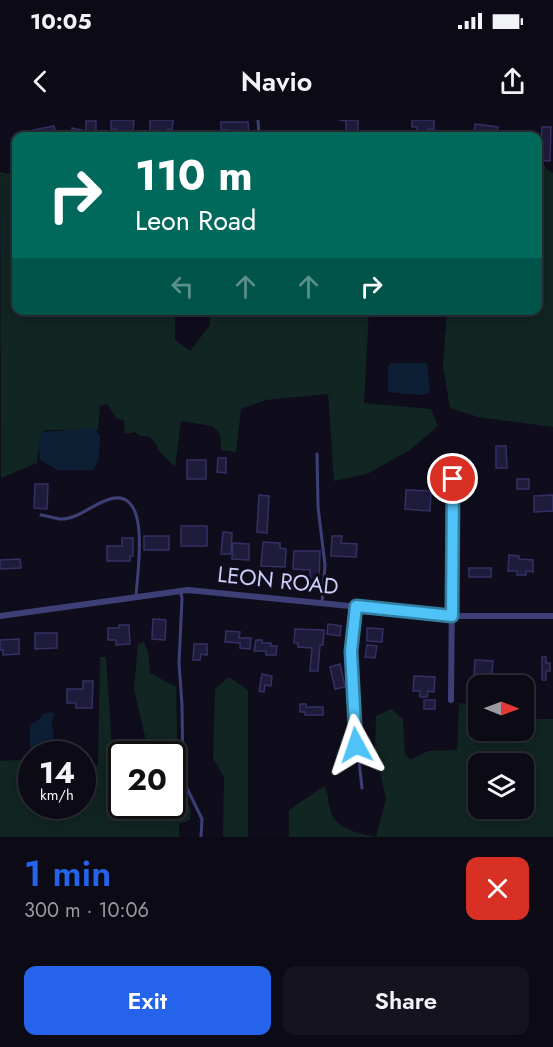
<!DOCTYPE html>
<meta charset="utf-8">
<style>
:root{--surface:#0b0a15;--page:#14131e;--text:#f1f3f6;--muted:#9a9aa0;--line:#2b2b34;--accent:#2563eb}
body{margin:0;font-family:Jost,sans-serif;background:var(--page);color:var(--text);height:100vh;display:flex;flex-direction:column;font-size:22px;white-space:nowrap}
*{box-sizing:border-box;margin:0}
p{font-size:20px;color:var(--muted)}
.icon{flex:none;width:33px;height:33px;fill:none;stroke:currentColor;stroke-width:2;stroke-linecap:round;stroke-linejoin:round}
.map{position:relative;height:717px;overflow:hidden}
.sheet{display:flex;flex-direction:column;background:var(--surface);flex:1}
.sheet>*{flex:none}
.banner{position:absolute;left:12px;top:12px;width:530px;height:183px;border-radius:12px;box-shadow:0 3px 15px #0003,0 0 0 2px var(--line);background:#00695c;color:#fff;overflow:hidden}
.needle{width:39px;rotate:91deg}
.controls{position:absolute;left:468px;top:555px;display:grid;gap:12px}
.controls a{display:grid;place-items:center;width:66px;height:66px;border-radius:12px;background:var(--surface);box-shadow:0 3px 15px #0003,0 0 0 2px var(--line);font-size:30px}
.speed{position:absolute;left:18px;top:621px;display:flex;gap:12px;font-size:30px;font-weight:700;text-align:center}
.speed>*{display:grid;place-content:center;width:78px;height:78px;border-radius:50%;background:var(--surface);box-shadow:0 3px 15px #0003,0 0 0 2px var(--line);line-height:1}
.speed small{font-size:15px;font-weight:400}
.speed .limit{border:3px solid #111;border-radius:9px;background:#fff;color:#111}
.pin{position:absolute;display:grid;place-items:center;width:51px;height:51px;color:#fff;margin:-26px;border:3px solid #fff;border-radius:50%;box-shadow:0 2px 6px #0007}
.me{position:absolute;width:66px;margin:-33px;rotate:355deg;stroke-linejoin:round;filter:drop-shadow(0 0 4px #0008)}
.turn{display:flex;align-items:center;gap:21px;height:126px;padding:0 24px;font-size:27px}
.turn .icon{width:78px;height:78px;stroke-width:2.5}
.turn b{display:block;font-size:42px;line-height:51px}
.lanes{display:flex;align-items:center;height:57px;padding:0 24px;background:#0003;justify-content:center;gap:30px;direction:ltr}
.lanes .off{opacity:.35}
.round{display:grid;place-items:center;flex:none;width:63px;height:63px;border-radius:12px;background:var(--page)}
.headline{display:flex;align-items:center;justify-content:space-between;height:102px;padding:0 24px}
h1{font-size:36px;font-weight:600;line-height:45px;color:var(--accent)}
.button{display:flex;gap:12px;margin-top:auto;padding:12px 24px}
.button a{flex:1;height:69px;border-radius:12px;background:var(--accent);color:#fff;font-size:24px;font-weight:600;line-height:69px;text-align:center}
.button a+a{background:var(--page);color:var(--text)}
.status{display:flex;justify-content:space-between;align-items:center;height:42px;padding:0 30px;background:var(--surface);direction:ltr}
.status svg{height:16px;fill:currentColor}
header{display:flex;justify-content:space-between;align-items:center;height:78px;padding:0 24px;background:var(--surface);font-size:27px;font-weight:600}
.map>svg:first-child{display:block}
.green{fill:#112523;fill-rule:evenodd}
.water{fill:#0d1f35}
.building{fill:#1f1b3b;stroke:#353064;stroke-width:1.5}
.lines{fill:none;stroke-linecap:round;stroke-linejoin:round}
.service{stroke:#3d4076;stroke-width:3}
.minor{stroke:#3d4076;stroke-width:6}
.route-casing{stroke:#337fa1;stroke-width:15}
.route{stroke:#4fc3f7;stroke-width:10}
.labels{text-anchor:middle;stroke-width:6;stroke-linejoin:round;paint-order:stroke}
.street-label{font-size:22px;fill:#cecdfa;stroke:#0f0d1c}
</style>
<div class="status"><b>10:05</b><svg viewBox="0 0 49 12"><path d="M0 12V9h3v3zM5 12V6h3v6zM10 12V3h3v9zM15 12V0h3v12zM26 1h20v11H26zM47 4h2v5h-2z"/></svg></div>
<header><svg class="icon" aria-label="back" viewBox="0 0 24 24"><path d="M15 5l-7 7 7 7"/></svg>Navio<svg class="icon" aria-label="share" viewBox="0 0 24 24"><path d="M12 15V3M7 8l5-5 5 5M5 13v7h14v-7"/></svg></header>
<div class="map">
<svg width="553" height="717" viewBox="0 0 553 717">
<rect width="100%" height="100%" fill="#0f0d1c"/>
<g class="green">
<path d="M 537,39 L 540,40 L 548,50 L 553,53 L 553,307 L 478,297 L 450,288 L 443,246 L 447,191 L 537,190 Z"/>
<path d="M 0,52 L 10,54 L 16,64 L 16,190 L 175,191 L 175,220 L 190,231 L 210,205 L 210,191 L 372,191 L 369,191 L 364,283 L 431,289 L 438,306 L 410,330 L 367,354 L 334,361 L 328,274 L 266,280 L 241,289 L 236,332 L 221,330 L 220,314 L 212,306 L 181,301 L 175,347 L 158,330 L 157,325 L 149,316 L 140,316 L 135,312 L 125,314 L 124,300 L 117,299 L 107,284 L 100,286 L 98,310 L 44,310 L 39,324 L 37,343 L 1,358 Z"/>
<path d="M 144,522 L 148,532 L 150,553 L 176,567 L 178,662 L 191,690 L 190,700 L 179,704 L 179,717 L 0,717 L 0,641 L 31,639 L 32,686 L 82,686 L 83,646 L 98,645 L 100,537 L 106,537 L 112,627 L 126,629 L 126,634 L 122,634 L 122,686 L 172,686 L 172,634 L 143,634 L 146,621 L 134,569 L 138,524 Z"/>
<path d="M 229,557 L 248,570 L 248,717 L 223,717 L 224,657 L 213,638 L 215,569 Z"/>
<path d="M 459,583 L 478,585 L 478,610 L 524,610 L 524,599 L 553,599 L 553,717 L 289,717 L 289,690 L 324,666 C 330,676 327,679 330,689 C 335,710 359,713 376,717 L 386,679 L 375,629 L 376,596 L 391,589 L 403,599 L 405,633 L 410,640 L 428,631 L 457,630 ZM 478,644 L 524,644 L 524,688 L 478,688 Z"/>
</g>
<g class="water">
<path d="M 391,243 L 427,243 L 430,273 L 419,275 L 388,272 L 388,246 Z"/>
<path d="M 93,308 L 100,315 L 99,338 L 93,350 L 58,350 L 40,340 L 38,323 L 43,312 Z"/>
<path d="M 53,592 L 55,595 C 47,604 58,616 52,627 L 35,633 L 30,626 L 30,605 L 41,598 L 43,594 Z"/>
</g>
<g class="building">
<path d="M 111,0 L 134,0 L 133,12 L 117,11 L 117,9 L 111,9 Z"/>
<path d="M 150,0 L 173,0 L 172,10 L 168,9 L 167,16 L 158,15 L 158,12 L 150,11 Z"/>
<path d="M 339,0 L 358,0 L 358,12 L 346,12 L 346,1 Z"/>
<path d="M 412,0 L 434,0 L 434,9 L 428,9 L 428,15 L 417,15 L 417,7 L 412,7 Z"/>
<path d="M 86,1 L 96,1 L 96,16 L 72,16 L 72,8 L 86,11 Z"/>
<path d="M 221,2 L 248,2 L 249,14 L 228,14 L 228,10 L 221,10 Z"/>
<path d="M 475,4 L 498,7 L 497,16 L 474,16 Z"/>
<path d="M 54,6 L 56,16 L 34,16 L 33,10 Z"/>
<path d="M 542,7 L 551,7 L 550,41 L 537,40 L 537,21 L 541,21 Z"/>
<path d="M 496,326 L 506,326 L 507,348 L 496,348 Z"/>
<path d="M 218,338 L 226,338 L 226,353 L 217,352 Z"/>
<rect x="187" y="340" width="19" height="19"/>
<rect x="517" y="359" width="12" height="10"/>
<path d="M 35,364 L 48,364 L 47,389 L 34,388 Z"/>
<path d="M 406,370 L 431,371 L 430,391 L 405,389 Z"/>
<path d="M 259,375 L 269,376 L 267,413 L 257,412 Z"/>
<path d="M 553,375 L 553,391 L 534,392 L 534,376 Z"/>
<rect x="181" y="406" width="26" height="20"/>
<path d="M 223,412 L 232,413 L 231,434 L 221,434 Z"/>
<rect x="144" y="416" width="25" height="14"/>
<path d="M 332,416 L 342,416 L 341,423 L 357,424 L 356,437 L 331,436 Z"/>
<path d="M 122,418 L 133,418 L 133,436 L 130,436 L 130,441 L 107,441 L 107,426 L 122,426 Z"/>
<path d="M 263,422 L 280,423 L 280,428 L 286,429 L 285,447 L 261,446 Z"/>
<path d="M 233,423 L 249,424 L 249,440 L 232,439 Z"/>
<path d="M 294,431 L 320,431 L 319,459 L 310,458 L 310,450 L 293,449 Z"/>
<path d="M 509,435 L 519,436 L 519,439 L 533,440 L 533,452 L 526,451 L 526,455 L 517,455 L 517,451 L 508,451 Z"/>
<path d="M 20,439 L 21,448 L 0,449 L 0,440 Z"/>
<rect x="469" y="448" width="22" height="9"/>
<path d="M 153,499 L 166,500 L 165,520 L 152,519 Z"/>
<path d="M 328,504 L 341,506 L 340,516 L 327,514 Z"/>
<path d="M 119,505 L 129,505 L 130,524 L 116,525 L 116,520 L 108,520 L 108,508 L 119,508 Z"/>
<path d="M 367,508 L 383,509 L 382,522 L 367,521 Z"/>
<path d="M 295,509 L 324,510 L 323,525 L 320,525 L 318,551 L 310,551 L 312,528 L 298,527 L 298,523 L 294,523 Z"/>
<path d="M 226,511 L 240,512 L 239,518 L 251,518 L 250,529 L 240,528 L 240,523 L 225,522 Z"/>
<path d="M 35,513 L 57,513 L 57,528 L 35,529 Z"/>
<path d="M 19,519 L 19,534 L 3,535 L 3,530 L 0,530 L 0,520 Z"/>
<path d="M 256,520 L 262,520 L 262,523 L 271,523 L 271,526 L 277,526 L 276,535 L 266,535 L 266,531 L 254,531 Z"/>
<path d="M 194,524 L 207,524 L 207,535 L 201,534 L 200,540 L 193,540 Z"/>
<path d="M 367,525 L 377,526 L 375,538 L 365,537 Z"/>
<path d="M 542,537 L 546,537 L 546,543 L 550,543 L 550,551 L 546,551 L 546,560 L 542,560 Z"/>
<path d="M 475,540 L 493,541 L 492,554 L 474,554 Z"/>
<path d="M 340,544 L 345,567 L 335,569 L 330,547 Z"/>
<path d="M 262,554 L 272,556 L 271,566 L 265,565 L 264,572 L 259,571 Z"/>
<path d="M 414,556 L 435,557 L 434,572 L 428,571 L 427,577 L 420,577 L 420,571 L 413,571 Z"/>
<path d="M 83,561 L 93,561 L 92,588 L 76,588 L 76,583 L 67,583 L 67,569 L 83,569 Z"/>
<rect x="424" y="580" width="11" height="9"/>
<path d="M 300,584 L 306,584 L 306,587 L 323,587 L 323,595 L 305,595 L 305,592 L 300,592 Z"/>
</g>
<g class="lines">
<g class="service">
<path d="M 258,0 L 259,16"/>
<path d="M 317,334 L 318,387 L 325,445 L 322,483"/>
<path d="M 41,395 C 47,396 54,398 60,399 C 76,400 92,385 107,380 C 153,363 137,453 136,477"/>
<path d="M 180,471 L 182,478 L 179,543 L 182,585 L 183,660 L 202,699 L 201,717"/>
<path d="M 356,488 L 351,531 L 354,565 L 353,587 L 362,668"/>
</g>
<g class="minor">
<path d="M 0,496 L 188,470 L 451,496 L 553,496"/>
<path d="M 451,580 L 453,359"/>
</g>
</g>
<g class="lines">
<defs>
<path id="route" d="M 356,625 L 351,531 L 356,486 L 452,496 L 453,359"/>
</defs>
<use href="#route" class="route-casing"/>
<use href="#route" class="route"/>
</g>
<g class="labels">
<g class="street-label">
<text transform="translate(278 460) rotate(6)" y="8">LEON ROAD</text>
</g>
</g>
</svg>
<div class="controls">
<a><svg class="needle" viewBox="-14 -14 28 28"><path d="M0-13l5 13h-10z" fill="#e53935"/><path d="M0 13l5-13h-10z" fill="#9a9aa0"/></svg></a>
<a><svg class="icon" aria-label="layers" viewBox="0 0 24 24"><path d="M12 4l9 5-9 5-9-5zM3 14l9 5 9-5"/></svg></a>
</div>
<div class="speed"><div>14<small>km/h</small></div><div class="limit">20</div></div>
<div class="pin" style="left:453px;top:359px;background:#d93025"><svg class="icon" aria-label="arrive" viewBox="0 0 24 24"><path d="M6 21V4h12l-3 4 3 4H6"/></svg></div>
<svg class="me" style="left:356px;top:625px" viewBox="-20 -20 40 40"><path d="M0-17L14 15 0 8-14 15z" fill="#4fc3f7" stroke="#fff" stroke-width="4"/></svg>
<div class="banner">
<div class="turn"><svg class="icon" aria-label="right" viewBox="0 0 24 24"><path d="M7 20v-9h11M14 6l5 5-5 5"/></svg><div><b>110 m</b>Leon Road</div></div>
<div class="lanes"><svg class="icon off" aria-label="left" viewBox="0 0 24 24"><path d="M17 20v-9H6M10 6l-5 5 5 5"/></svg><svg class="icon off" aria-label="ahead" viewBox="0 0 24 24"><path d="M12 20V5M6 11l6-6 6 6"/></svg><svg class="icon off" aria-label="ahead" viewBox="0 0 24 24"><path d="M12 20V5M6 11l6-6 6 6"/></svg><svg class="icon" aria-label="right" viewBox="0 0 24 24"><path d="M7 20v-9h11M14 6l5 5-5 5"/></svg></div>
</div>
</div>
<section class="sheet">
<div class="headline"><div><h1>1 min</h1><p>300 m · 10:06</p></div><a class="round" style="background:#d93025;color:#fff"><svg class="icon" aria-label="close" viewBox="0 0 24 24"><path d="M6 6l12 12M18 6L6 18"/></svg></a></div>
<div class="button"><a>Exit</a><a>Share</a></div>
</section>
